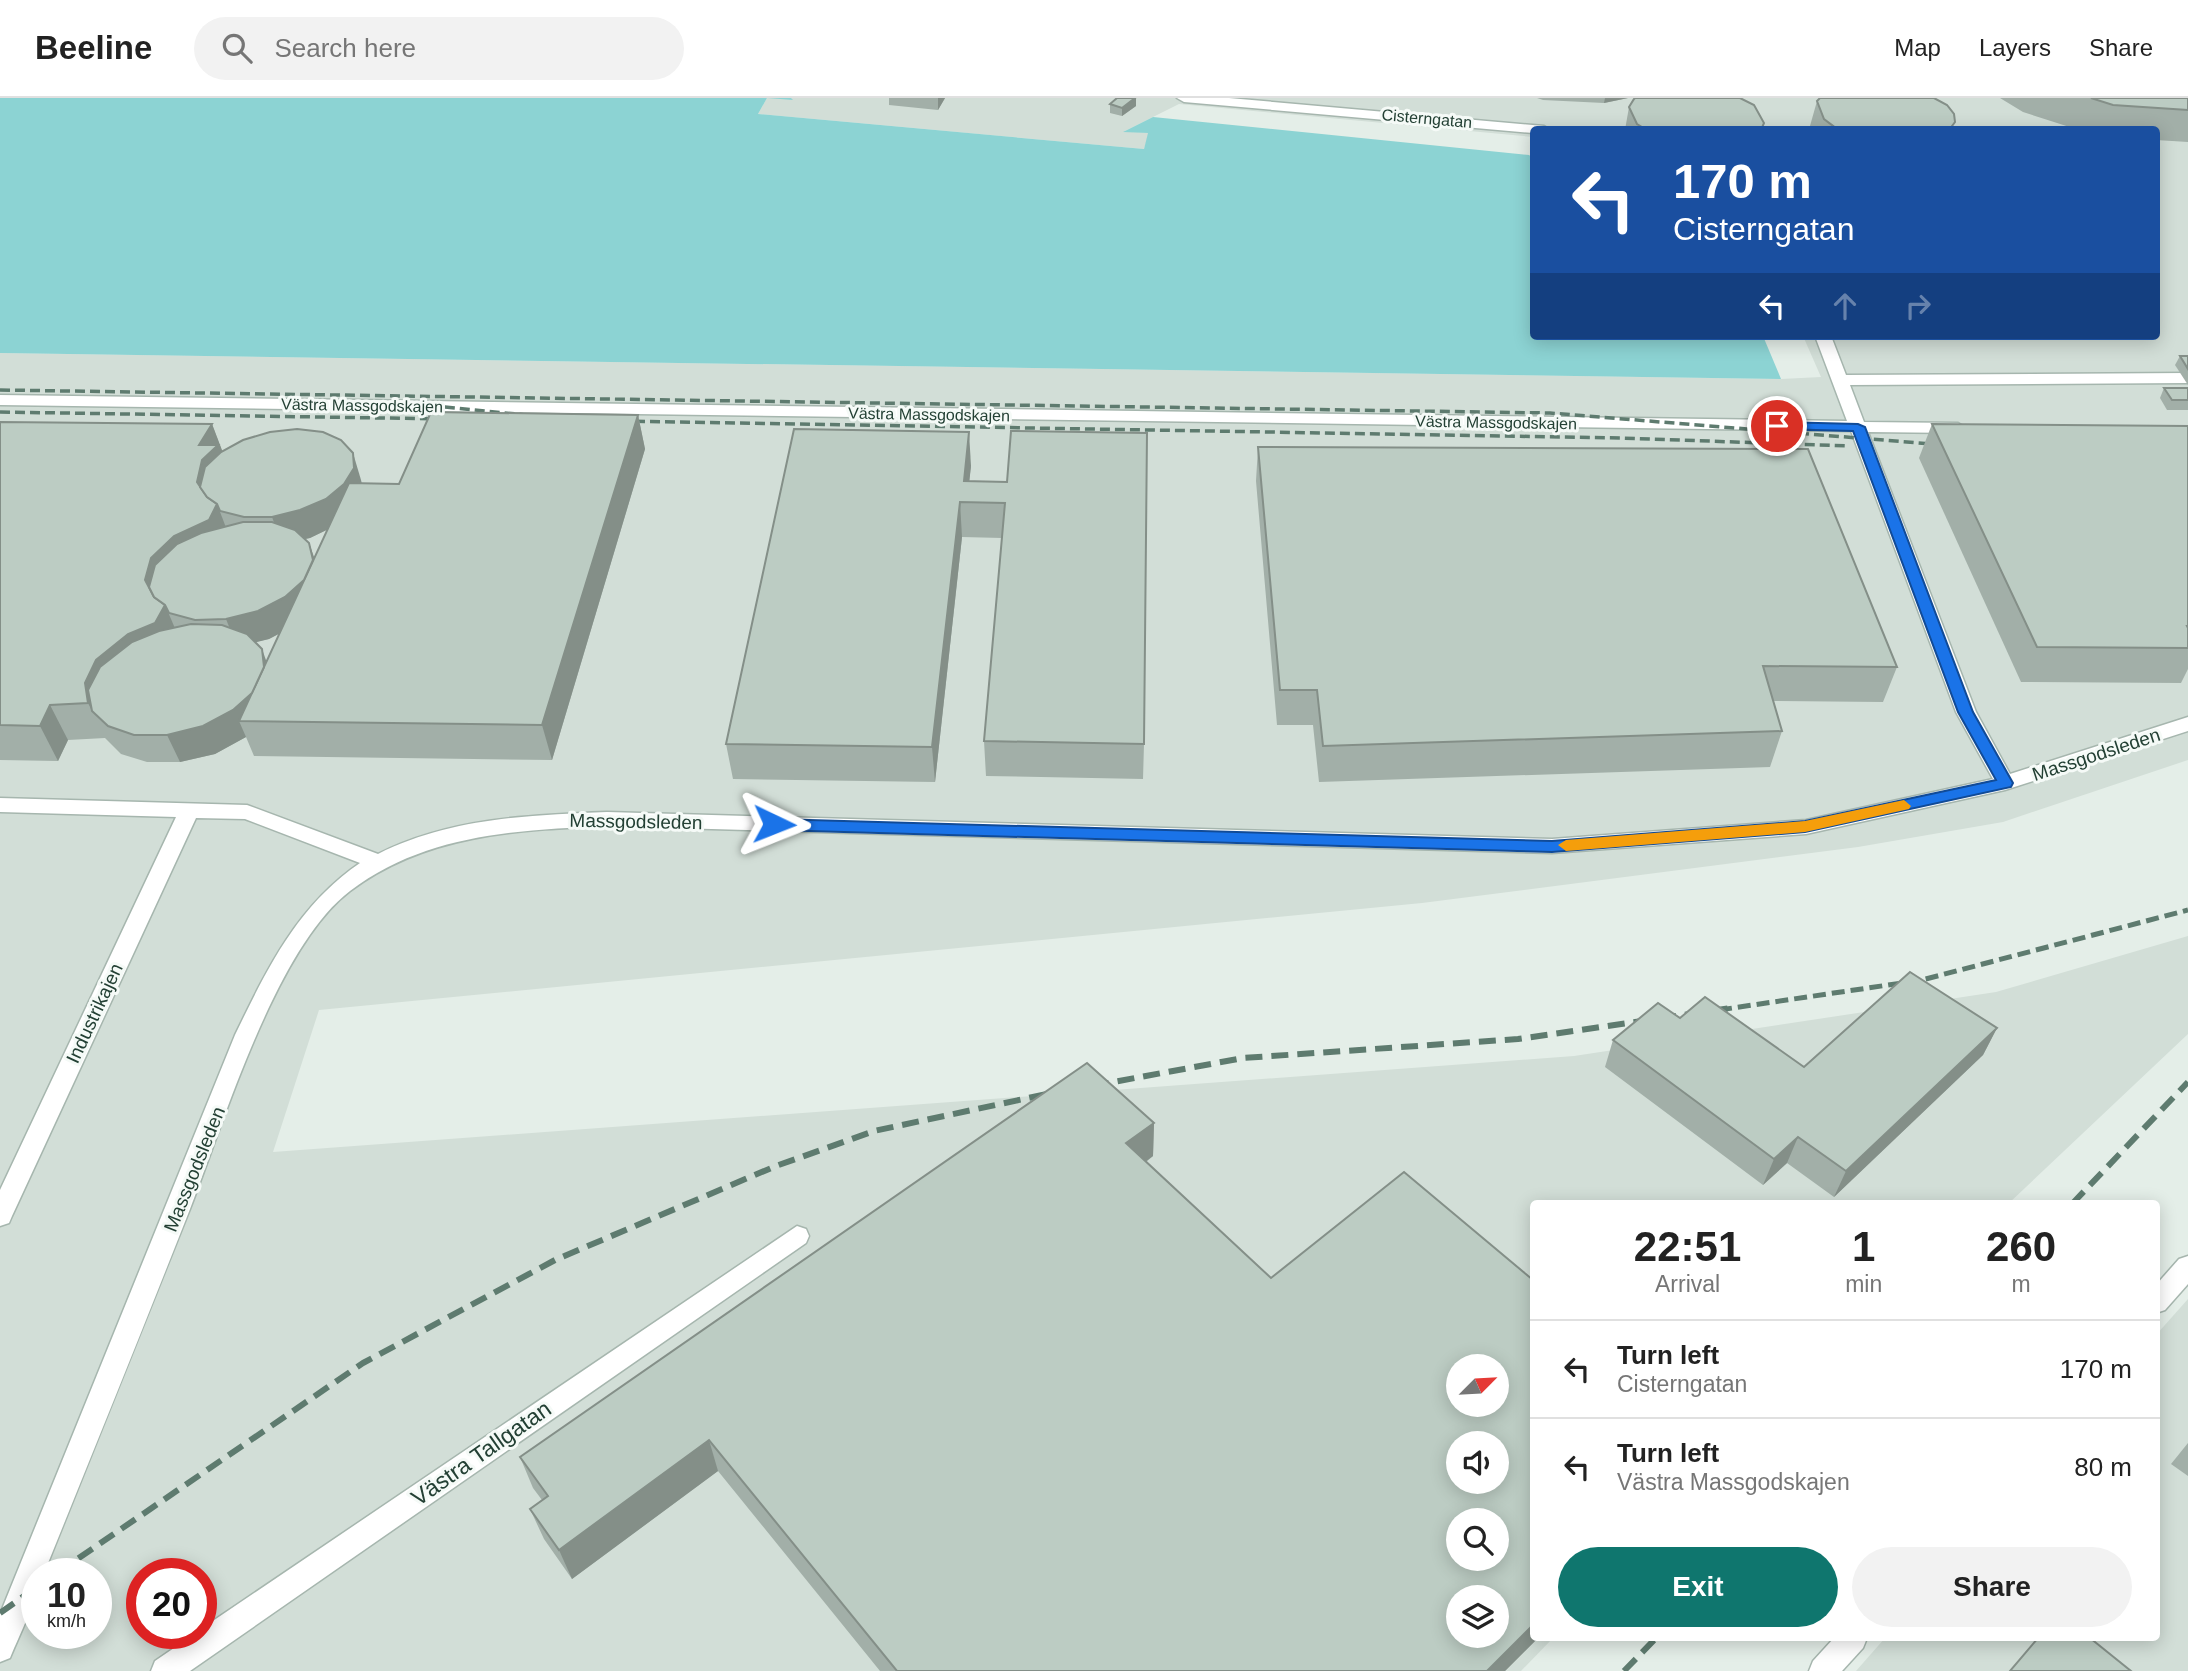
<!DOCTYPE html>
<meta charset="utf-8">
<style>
:root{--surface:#fff;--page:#f2f2f2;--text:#222;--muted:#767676;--line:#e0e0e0;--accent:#0f766e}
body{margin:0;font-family:Arial,sans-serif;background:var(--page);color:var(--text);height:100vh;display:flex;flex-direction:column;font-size:26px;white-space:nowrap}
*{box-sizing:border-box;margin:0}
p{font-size:23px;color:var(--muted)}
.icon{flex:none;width:38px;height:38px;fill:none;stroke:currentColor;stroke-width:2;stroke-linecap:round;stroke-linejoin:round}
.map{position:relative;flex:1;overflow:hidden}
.panel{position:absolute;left:1530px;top:1102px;width:630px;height:441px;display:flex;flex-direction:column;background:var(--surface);border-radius:7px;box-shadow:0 4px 18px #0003}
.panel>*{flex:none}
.top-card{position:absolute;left:1530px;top:28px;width:630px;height:214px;border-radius:7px;box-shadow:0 4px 18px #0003;background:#1a4fa0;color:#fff;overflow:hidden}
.needle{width:46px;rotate:66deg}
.buttons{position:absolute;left:1446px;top:1256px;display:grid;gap:14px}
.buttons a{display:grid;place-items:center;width:63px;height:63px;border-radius:50%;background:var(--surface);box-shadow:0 4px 18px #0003;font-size:35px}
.speed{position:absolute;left:21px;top:1460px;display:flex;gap:14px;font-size:35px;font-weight:700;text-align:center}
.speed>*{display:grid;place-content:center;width:91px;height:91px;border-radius:50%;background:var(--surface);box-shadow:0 4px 18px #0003;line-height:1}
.speed small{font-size:18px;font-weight:400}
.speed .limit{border:10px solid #d22;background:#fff;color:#111}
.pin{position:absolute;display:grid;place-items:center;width:60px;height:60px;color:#fff;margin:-30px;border:4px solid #fff;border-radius:50%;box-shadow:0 2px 7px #0007}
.me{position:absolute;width:77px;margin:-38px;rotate:92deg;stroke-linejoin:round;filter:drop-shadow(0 0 5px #0008)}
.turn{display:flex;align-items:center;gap:24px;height:147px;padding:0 28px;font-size:32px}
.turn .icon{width:91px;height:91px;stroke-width:2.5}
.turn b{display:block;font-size:49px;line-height:60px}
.lanes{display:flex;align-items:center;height:66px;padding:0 28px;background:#0003;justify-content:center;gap:35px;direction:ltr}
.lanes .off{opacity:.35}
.eta{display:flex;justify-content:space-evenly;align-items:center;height:119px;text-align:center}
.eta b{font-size:42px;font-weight:600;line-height:49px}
.cta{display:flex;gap:14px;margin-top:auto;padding:14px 28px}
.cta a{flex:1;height:80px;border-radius:42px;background:var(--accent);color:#fff;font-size:28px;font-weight:600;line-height:80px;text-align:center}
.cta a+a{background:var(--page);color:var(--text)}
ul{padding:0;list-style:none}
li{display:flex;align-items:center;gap:21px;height:98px;padding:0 28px;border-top:2px solid var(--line)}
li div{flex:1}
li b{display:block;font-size:26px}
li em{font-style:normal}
header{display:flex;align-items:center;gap:42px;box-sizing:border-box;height:98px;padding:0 35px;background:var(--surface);border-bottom:2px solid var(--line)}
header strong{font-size:33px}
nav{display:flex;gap:38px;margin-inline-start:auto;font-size:24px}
.search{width:490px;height:63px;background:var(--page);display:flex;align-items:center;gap:18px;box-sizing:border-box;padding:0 24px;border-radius:38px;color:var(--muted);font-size:26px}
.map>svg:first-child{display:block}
.built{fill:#d2ded7;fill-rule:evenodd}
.water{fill:#8cd3d3}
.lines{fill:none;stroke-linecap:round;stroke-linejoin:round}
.minor-casing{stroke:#a6b6ae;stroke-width:3}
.minor{fill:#fff;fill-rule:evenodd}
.rail-far2{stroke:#5e7b6f;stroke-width:3.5;stroke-dasharray:10 5;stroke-linecap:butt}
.rail-far1{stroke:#5e7b6f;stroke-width:5;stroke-dasharray:13 6;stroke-linecap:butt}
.rail{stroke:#5e7b6f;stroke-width:6;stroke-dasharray:17 9;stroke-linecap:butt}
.wall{fill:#a2afa8;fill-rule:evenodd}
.shaded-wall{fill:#848f88}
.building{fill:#bcccc3;stroke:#848f88;stroke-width:2;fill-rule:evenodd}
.route{fill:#1a73e8;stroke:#114b97;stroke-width:2}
.slow{fill:#f59e0b}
.labels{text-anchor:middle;stroke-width:6;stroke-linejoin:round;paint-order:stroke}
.far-street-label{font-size:16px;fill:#234034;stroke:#f5faf7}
.street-label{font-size:19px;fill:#234034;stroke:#f5faf7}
.near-street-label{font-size:23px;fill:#234034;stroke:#f5faf7}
</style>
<header>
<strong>Beeline</strong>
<div class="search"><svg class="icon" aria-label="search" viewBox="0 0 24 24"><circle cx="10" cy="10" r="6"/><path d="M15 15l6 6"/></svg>Search here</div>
<nav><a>Map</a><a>Layers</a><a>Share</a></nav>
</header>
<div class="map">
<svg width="2188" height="1573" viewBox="0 0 2188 1573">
<rect width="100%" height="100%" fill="#e4eee8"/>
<g class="built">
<path d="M 767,0 L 2188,0 L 2188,662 L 2003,724 L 1858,749 L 1422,805 L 319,912 L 273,1054 L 1574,958 L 1996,894 L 2188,838 L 2188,936 L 2008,1106 L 1533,1106 L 1533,1540 L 1553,1540 L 1521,1573 L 0,1573 L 0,255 L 1781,281 L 1821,279 L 1803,238 L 2156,238 L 2156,32 L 1533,32 L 1533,39 L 1179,6 L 1125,33 L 1149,35 L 1144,51 L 758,16 ZM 1458,1269 L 1496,1269 L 1496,1307 L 1458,1307 ZM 1458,1346 L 1496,1346 L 1496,1384 L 1458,1384 ZM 1458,1423 L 1496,1423 L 1496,1461 L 1458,1461 ZM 37,1475 L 96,1475 L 96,1535 L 37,1535 ZM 142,1475 L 201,1475 L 201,1535 L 142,1535 ZM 1458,1500 L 1496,1500 L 1496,1538 L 1458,1538 Z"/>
<path d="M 2188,1201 L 2188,1573 L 1856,1573 L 1885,1540 L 2156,1540 L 2156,1237 Z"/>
</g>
<path class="water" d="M 0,0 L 791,0 L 793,2 L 767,0 L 758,16 L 1144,51 L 1148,35 L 1123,34 L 1153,19 L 1529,57 L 1533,60 L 1533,238 L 1763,238 L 1781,281 L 0,255 Z"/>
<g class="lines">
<defs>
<g id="minor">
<path d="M 1177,0 L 1229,0 L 1544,28 L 1550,32 L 1533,32 L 1533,35 L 1184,4 Z"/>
<path d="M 1815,238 L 1831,238 L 1846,277 L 2188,275 L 2188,285 L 1850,287 L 1864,324 L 1958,325 L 1966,330 L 1958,335 L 1868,334 L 1976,614 L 2010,676 L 2188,619 L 2188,633 L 2005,692 L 1806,736 L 1552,755 L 607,728 C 517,732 425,736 350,793 C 276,849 224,1024 190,1111 C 142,1233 93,1354 44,1475 L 37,1475 C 37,1505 21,1533 10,1560 L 0,1564 L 0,1516 L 235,937 C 267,871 297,808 360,765 L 245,721 L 196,720 L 12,1118 L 9,1125 L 0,1128 L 0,1092 L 176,719 L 0,714 L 0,700 L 247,707 L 378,756 C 449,720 529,717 607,714 L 1552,741 L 1806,722 L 1993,681 L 1956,614 L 1851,333 L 0,307 L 0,297 L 1847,323 Z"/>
<path d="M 797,1128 L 806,1131 L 809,1138 L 806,1145 L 190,1573 L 151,1573 L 155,1563 L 196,1535 L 201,1535 L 201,1531 Z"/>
<path d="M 2188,1158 L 2188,1186 L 2165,1212 L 2156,1215 L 2156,1187 L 2179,1161 Z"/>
<path d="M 1834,1540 L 1867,1540 L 1863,1550 L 1842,1573 L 1809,1573 L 1813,1563 Z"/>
</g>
</defs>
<use href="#minor" class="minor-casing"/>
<use href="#minor" class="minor"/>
<g class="rail-far2">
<path d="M 0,292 L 1550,315 L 1944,347"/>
<path d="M 415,306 L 526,317"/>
<path d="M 0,314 L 446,321"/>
<path d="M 620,323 L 1621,340 L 1849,348"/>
</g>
<path class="rail-far1" d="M 1719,912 L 1922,882 L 2188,812"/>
<g class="rail">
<path d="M 1092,988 L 1243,960 L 1518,941 L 1731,910"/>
<path d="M 2072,1106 L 2188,984"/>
<path d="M 57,1475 L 363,1265 L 555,1162 L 776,1068 L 874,1033 L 1061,993"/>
<path d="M 0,1515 L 37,1489"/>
<path d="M 1624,1573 L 1656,1540"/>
</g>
</g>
<g class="wall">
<path d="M 889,0 L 945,0 L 938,12 L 889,7 Z"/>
<path d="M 1537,0 L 1628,0 L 1604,5 L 1543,2 Z"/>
<path d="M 2000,0 L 2188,0 L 2188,44 L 2156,42 L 2156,32 L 2079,32 L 2023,14 Z"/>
<path d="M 1817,3 L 1953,32 L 1811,32 L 1810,28 Z"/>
<path d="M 1110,6 L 1136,8 L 1122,18 L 1110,15 Z"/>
<path d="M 1629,9 L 1764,25 L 1762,32 L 1625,32 Z"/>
<path d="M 2180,258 L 2188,258 L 2188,287 L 2175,267 Z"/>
<path d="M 2164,290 L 2188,290 L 2188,312 L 2167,312 L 2160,300 Z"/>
<path d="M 638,317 L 645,351 L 552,662 L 254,658 L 246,639 L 215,656 L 180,664 L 147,664 L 121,656 L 105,640 L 68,642 L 58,663 L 0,662 L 0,324 L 212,326 L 222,353 L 361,382 L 362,385 L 399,386 ZM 328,431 L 314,460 L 304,441 L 310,440 ZM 280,535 L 266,564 L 255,544 L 269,541 Z"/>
<path d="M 1932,326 L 2188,328 L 2188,571 L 2181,585 L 2021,584 L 1919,360 Z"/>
<path d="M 1258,349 L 1897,569 L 1883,604 L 1773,603 L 1782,633 L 1770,669 L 1319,684 L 1313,627 L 1277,627 L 1256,383 Z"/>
<path d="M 971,368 L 969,383 L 1007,384 L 1144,646 L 1143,681 L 986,678 L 984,643 L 1002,440 L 962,439 L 935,684 L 733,681 L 726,646 Z"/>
<path d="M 1680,920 L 1804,969 L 1997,930 L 1983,957 L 1834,1099 L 1787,1065 L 1763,1087 L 1605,969 L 1613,942 Z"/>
<path d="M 1154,1025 L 1153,1058 L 1146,1064 L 1533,1540 L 1538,1540 L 1505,1573 L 880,1573 L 718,1373 L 572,1481 L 544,1441 L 530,1411 L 542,1402 L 533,1390 L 520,1359 Z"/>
<path d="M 2188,1345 L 2188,1378 L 2171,1366 Z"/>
</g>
<g class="shaded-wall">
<path d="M 938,0 L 945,0 L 938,12 Z"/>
<path d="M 1135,0 L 1136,0 L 1136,8 L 1122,18 L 1122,10 Z"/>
<path d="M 1605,0 L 1628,0 L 1604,5 Z"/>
<path d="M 638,317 L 645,351 L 552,662 L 542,627 Z"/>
<path d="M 212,326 L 225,360 L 199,391 L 197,384 L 199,347 Z"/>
<path d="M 969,334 L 971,368 L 967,405 L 964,383 Z"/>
<path d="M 353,355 L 361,382 L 362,397 L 335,428 L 310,440 L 282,446 L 272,419 Z"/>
<path d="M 960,404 L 962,439 L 935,684 L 932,649 Z"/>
<path d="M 217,406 L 230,440 L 148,489 L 145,482 L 151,460 L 174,438 Z"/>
<path d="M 309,445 L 319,473 L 296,527 L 269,541 L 237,549 L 226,521 Z"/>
<path d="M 165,507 L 180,542 L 92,613 L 88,605 L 85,585 L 96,562 Z"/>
<path d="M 262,551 L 272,579 L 239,623 L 246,639 L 215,656 L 180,664 L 167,637 Z"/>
<path d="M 50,607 L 68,642 L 58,663 L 40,628 Z"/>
<path d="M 1997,930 L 1983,957 L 1834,1099 L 1846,1073 Z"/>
<path d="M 1154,1025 L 1153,1058 L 1125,1079 L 1126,1045 Z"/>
<path d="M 1798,1039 L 1787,1065 L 1763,1087 L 1774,1061 Z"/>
<path d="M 709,1342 L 718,1373 L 572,1481 L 559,1452 Z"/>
<path d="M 1533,1527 L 1533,1540 L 1538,1540 L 1505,1573 L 1487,1573 Z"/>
</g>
<g class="building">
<path d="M 1117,0 L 1135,0 L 1122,10 L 1110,6 Z"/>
<path d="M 1635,0 L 1740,0 L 1754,7 L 1764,25 L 1761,32 L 1647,32 L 1637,26 L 1629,9 L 1634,1 Z"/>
<path d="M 1820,0 L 1934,0 L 1947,7 L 1954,16 L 1955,24 L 1949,32 L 1841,32 L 1836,30 L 1824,21 L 1817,3 Z"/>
<path d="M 2091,0 L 2188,0 L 2188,12 L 2113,7 Z"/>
<path d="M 2180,258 L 2188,258 L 2188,271 Z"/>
<path d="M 2164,290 L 2188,290 L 2188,302 L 2172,302 Z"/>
<path d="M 431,314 L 638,317 L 542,627 L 239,623 L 349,385 L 399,386 Z"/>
<path d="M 0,324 L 212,326 L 199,347 L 218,347 L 202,362 L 197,384 L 207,399 L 217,406 L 209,422 L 174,438 L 151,460 L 145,482 L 154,499 L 165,507 L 155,525 L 128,536 L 96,562 L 85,585 L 88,605 L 50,607 L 40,628 L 0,627 Z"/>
<path d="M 1932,326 L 2188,328 L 2188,528 L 2187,528 L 2188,530 L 2188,550 L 2037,549 Z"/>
<path d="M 297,331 L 323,334 L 341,342 L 353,355 L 354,370 L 344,386 L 326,401 L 300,412 L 272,419 L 244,419 L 220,413 L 217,406 L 207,399 L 200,389 L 205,369 L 221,354 L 243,342 L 270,334 Z"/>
<path d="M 794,331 L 969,334 L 964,383 L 1007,384 L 1011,333 L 1147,335 L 1144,646 L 984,643 L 1005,405 L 960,404 L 932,649 L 726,646 Z"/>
<path d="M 1258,349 L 1808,351 L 1897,569 L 1763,568 L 1782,633 L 1323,648 L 1317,592 L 1280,592 Z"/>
<path d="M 243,424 L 272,424 L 295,432 L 309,445 L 313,462 L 304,482 L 285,499 L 258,513 L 226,521 L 195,522 L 169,515 L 165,507 L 154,499 L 149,489 L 155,467 L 177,446 L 201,435 Z"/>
<path d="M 191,526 L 222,527 L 247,536 L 262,551 L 264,569 L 252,595 L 233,612 L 203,628 L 167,637 L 134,637 L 108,628 L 92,613 L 88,592 L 100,569 L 132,544 L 159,533 Z"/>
<path d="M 1910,874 L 1997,930 L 1846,1073 L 1798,1039 L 1774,1061 L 1613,942 L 1658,905 L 1680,920 L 1705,899 L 1804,969 Z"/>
<path d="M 1087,965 L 1154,1025 L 1126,1045 L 1271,1180 L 1404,1074 L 1533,1182 L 1533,1527 L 1487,1573 L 897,1573 L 709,1342 L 559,1452 L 530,1411 L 548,1398 L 520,1359 ZM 1458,1269 L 1496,1269 L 1496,1307 L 1458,1307 ZM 1458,1346 L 1496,1346 L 1496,1384 L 1458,1384 ZM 1458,1423 L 1496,1423 L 1496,1461 L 1458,1461 ZM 1458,1500 L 1496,1500 L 1496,1538 L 1458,1538 Z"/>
<path d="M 2038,1540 L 2090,1540 L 2131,1573 L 2010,1573 Z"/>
</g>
<path class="route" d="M 1777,324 L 1858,326 L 1865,329 L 1973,614 L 2013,685 L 2011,689 L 1805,734 L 1552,754 L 774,732 L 766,726 L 774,721 L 1552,743 L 1805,723 L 1996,682 L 1958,614 L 1853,333 L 1773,331 L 1773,325 Z"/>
<path class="slow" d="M 1904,702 L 1911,708 L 1909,711 L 1805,734 L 1566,753 L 1558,747 L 1566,742 L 1805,723 Z"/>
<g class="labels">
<g class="far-street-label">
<text transform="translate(1427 20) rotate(5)" y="6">Cisterngatan</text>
<text transform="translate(362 307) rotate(1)" y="6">Västra Massgodskajen</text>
<text transform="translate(929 316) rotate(1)" y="6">Västra Massgodskajen</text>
<text transform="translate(1496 324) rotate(1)" y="6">Västra Massgodskajen</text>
</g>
<g class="street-label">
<text transform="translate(2096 656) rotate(-18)" y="7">Massgodsleden</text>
<text transform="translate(636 723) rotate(1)" y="7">Massgodsleden</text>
<text transform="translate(94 915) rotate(-65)" y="7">Industrikajen</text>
<text transform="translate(194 1071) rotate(-68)" y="7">Massgodsleden</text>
</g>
<g class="near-street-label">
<text transform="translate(481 1355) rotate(-35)" y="8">Västra Tallgatan</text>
</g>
</g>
</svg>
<div class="buttons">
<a><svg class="needle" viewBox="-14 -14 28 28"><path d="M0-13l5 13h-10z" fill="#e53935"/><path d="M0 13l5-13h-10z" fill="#767676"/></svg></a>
<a><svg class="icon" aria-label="sound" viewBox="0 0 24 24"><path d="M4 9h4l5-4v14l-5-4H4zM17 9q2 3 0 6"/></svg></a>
<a><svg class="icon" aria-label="search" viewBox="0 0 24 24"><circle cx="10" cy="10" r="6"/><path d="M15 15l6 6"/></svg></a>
<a><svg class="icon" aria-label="layers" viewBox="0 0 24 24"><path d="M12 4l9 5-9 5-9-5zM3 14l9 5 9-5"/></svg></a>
</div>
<div class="speed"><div>10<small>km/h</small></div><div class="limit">20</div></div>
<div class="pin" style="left:1777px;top:328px;background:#d93025"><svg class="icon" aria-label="arrive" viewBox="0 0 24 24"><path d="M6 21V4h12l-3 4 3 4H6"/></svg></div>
<svg class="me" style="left:774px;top:726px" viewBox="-20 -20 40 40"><path d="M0-17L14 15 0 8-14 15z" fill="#1a73e8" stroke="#fff" stroke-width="4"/></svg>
<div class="top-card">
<div class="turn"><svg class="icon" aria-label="left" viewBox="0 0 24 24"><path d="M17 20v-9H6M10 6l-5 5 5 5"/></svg><div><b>170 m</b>Cisterngatan</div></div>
<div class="lanes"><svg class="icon" aria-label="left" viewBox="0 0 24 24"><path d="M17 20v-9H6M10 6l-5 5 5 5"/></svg><svg class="icon off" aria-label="ahead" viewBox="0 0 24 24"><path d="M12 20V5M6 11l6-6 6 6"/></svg><svg class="icon off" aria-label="right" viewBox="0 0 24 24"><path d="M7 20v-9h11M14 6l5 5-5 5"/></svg></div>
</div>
<section class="panel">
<div class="eta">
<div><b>22:51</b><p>Arrival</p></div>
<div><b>1</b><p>min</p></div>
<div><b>260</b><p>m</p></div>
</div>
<ul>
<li><svg class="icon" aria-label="left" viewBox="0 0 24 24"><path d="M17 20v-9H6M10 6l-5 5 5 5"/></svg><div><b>Turn left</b><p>Cisterngatan</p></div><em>170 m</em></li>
<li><svg class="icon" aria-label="left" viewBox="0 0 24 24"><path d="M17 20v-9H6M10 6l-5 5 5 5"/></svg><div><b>Turn left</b><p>Västra Massgodskajen</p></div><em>80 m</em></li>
</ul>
<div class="cta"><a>Exit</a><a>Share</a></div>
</section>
</div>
